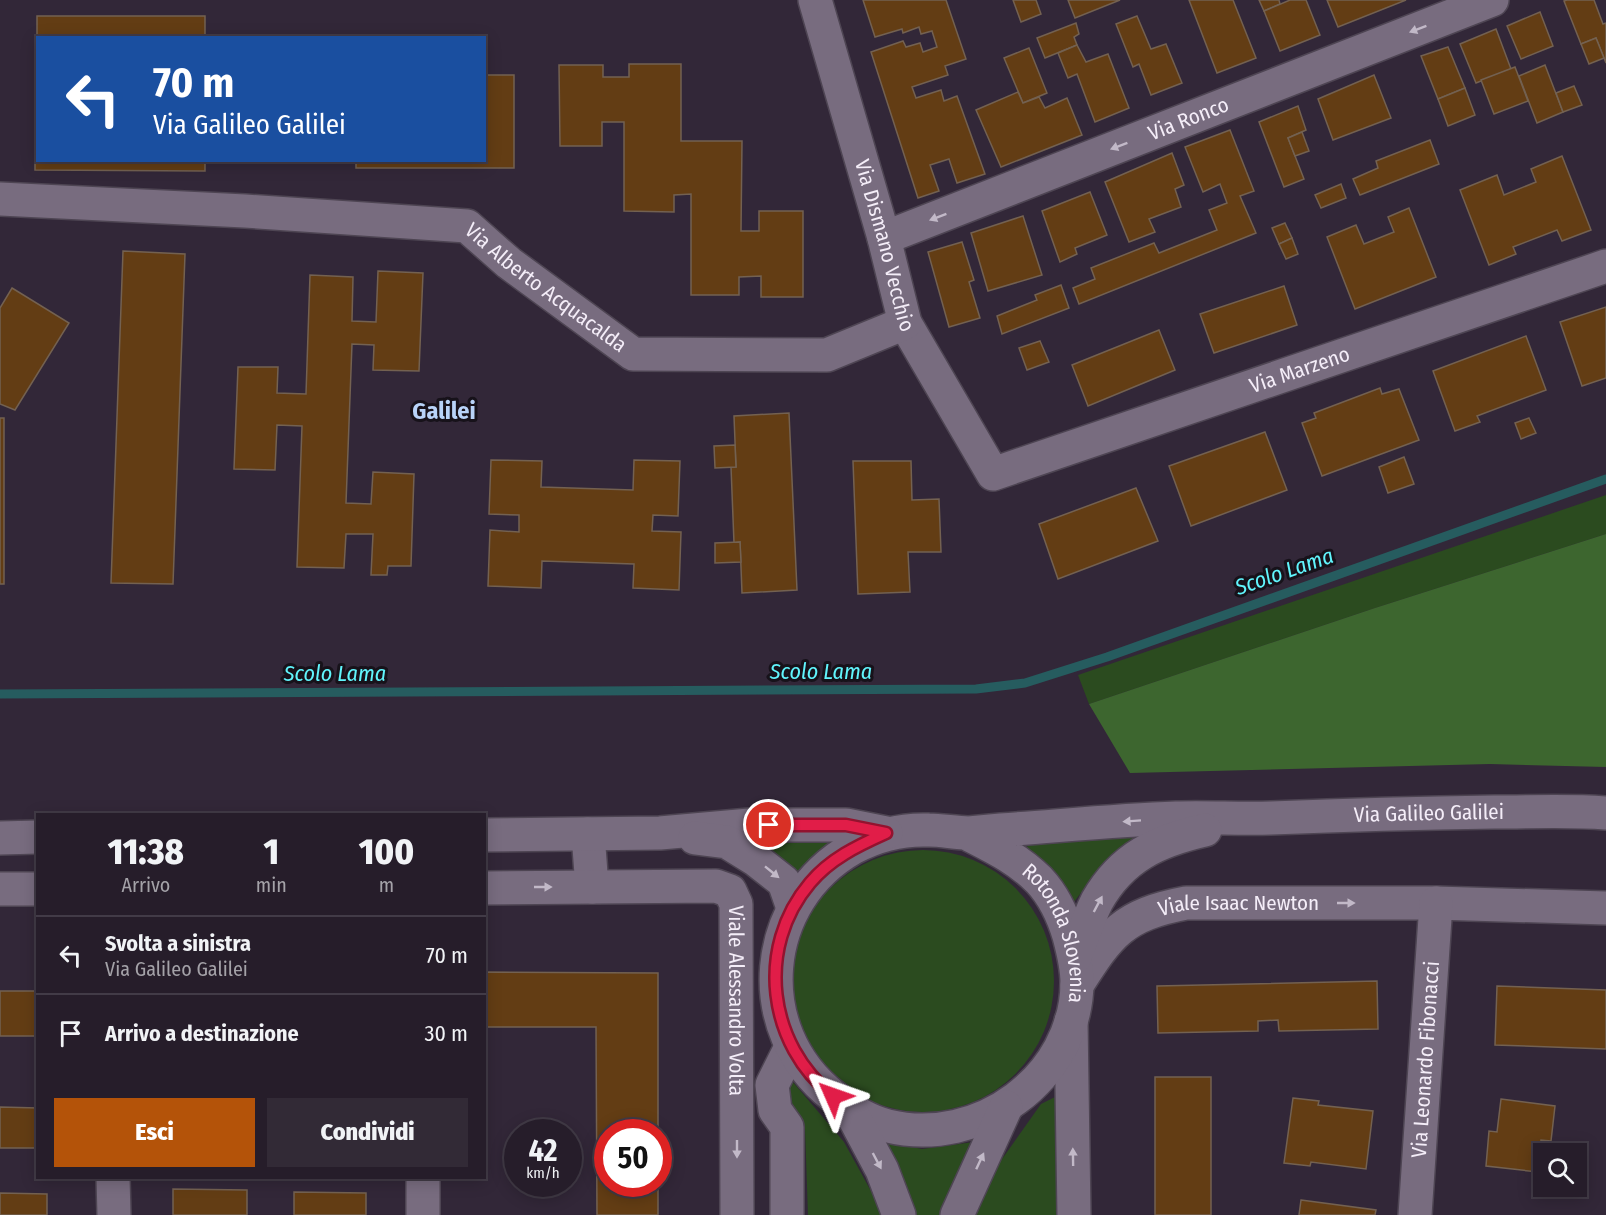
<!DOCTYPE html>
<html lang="it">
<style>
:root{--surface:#261d2a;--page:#322a36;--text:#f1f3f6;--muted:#a4a2a8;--line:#423b47;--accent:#b45309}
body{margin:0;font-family:"Fira Sans Condensed",sans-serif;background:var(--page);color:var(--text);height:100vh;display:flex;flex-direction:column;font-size:22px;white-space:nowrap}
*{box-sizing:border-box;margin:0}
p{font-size:20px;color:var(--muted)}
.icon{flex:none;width:33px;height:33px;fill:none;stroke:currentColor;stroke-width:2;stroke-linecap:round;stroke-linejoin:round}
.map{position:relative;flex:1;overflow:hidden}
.drawer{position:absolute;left:36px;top:813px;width:450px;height:366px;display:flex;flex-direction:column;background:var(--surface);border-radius:0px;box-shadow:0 3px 15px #0003,0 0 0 2px var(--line)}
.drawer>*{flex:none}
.hud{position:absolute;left:36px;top:36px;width:450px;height:126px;border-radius:0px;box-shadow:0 3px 15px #0003,0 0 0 2px var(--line);background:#1a4fa0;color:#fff;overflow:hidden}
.fabs{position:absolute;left:1533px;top:1143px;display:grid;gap:12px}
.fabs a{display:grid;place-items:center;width:54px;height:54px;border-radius:0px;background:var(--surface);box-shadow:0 3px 15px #0003,0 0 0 2px var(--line);font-size:30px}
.speed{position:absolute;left:504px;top:1119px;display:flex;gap:12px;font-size:30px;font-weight:700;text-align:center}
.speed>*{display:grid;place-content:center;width:78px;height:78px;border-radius:50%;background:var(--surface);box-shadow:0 3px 15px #0003,0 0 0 2px var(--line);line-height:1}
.speed small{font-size:15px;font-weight:400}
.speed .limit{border:9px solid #d22;background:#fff;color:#111}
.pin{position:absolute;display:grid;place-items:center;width:51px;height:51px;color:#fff;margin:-26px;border:3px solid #fff;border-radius:50%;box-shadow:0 2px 6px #0007}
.me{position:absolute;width:66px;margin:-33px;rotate:313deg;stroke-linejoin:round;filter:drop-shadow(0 0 4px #0008)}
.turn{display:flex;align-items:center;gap:21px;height:126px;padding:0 18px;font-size:27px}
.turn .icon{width:78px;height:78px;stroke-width:2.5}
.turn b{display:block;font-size:42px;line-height:51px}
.eta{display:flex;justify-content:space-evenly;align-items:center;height:102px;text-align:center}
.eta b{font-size:36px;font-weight:800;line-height:42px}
.primary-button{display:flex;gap:12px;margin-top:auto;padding:12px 18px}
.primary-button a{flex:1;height:69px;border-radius:0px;background:var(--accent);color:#fff;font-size:24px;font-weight:800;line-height:69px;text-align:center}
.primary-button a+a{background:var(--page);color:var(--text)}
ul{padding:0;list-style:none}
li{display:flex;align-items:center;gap:18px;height:78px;padding:0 18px;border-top:2px solid var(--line)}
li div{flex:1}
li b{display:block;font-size:22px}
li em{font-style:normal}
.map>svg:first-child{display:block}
.green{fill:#2b4b1f}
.forest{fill:#3d662f}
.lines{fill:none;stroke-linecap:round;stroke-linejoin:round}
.stream{stroke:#265c5f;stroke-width:9}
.building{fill:#633d14;stroke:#736151;stroke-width:1.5}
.street-casing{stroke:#4e4553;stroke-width:36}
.secondary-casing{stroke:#4e4553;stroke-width:36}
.street{stroke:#786c7f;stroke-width:33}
.secondary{stroke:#786c7f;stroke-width:33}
.oneway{fill:#c2b9c8}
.route-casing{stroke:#92132f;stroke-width:15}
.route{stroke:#e11d48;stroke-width:10}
.labels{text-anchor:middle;stroke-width:6;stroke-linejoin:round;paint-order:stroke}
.street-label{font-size:21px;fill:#f4edf8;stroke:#17121a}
.water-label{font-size:22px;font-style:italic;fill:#61f5fd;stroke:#17121a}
.quarter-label{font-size:24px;font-weight:bold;fill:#b8d3f8;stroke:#17121a}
</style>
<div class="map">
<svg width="1606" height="1215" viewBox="0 0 1606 1215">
<rect width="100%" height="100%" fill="#322738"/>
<g class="green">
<path d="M 1606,495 L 1606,534 L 1375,608 L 1089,704 L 1078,675 Z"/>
<path d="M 1142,831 L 1143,839 L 1101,867 L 1070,907 L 1022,850 L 1032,843 Z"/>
<path d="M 745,835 L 843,838 L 797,881 Z"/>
<circle cx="923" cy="981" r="131"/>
<path d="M 792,1081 L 844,1142 L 877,1202 L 882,1215 L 808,1215 L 805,1129 L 791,1117 L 785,1085 Z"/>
<path d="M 1057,1096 L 1058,1215 L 973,1215 L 990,1176 L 1041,1104 Z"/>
<path d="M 883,1141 L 922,1149 L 974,1142 L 941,1215 L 916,1215 Z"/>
</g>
<path class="forest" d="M 1606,534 L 1606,767 L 1490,764 L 1130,773 L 1089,704 L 1375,608 Z"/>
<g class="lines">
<path class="stream" d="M 0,694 L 976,689 L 1025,683 L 1107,657 L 1606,479"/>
</g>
<g class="building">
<path d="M 863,0 L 946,0 L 966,59 L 945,66 L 948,75 L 912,87 L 916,98 L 941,90 L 944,101 L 957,96 L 985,174 L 957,183 L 949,159 L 930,165 L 939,191 L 918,198 L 871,52 L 903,41 L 906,47 L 920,43 L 923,52 L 937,47 L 932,31 L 921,34 L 919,27 L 903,33 L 902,29 L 875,37 Z"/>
<path d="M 1013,0 L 1036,0 L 1041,14 L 1021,22 Z"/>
<path d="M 1068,0 L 1120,0 L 1075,18 Z"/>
<path d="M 1189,0 L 1233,0 L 1256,58 L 1217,73 Z"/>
<path d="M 1259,0 L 1279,0 L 1280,4 L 1264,11 Z"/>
<path d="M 1290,0 L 1306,0 L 1320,35 L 1280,51 L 1264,11 Z"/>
<path d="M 1327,0 L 1406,0 L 1338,27 Z"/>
<path d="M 1567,0 L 1594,0 L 1603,24 L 1606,23 L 1606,63 L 1596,38 L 1581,44 L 1564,1 Z"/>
<path d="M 1540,12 L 1553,46 L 1521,59 L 1507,26 Z"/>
<path d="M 37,16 L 205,16 L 205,38 L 38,38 L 37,77 Z"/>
<path d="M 1137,16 L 1151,49 L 1166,44 L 1182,83 L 1151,95 L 1139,64 L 1133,67 L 1116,24 Z"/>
<path d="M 1076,23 L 1079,34 L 1074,37 L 1077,45 L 1045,58 L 1037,38 Z"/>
<path d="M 1496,29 L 1511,69 L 1476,83 L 1460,44 Z"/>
<path d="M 1596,38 L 1604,58 L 1589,64 L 1581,44 Z"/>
<path d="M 1077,45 L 1086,62 L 1108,54 L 1129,108 L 1095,122 L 1077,74 L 1068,78 L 1058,53 Z"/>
<path d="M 1448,47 L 1465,88 L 1438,99 L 1421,56 Z"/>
<path d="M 1029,48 L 1047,93 L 1023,103 L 1004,58 Z"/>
<path d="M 629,64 L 681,64 L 681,141 L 742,141 L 741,231 L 759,231 L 759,211 L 803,211 L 803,297 L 761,297 L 761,276 L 739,277 L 739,295 L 691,295 L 691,194 L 674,195 L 674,212 L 624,211 L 624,122 L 602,122 L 602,146 L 560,146 L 559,65 L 603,65 L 603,77 L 629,77 Z"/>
<path d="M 1545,65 L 1563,112 L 1537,123 L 1519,76 Z"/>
<path d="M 1515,67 L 1528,101 L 1494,114 L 1481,80 Z"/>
<path d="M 484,75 L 514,75 L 514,168 L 356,168 L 356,160 L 484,160 Z"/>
<path d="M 1374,75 L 1391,118 L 1333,140 L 1318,99 Z"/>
<path d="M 1574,86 L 1582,105 L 1563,112 L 1556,93 Z"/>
<path d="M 1465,88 L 1475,115 L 1448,126 L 1438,99 Z"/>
<path d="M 1018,92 L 1023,103 L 1039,97 L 1045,108 L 1067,98 L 1082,135 L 1001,167 L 976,110 Z"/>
<path d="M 35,105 L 38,105 L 38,160 L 205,160 L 205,171 L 35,170 Z"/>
<path d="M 1298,106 L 1306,130 L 1288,138 L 1304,179 L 1284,187 L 1259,122 Z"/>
<path d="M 1230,130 L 1254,191 L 1240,196 L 1256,233 L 1079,304 L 1073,288 L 1095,279 L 1091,268 L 1154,243 L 1159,253 L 1217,230 L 1209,210 L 1227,203 L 1220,184 L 1203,192 L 1185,147 Z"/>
<path d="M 1302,132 L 1309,151 L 1295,156 L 1288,138 Z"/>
<path d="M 1430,140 L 1439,164 L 1360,195 L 1353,179 L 1378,168 L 1376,161 Z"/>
<path d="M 1172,153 L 1184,185 L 1175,189 L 1181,207 L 1149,219 L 1155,232 L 1129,242 L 1105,182 Z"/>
<path d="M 1562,156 L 1591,230 L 1562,241 L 1557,230 L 1513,247 L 1516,254 L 1489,265 L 1460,190 L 1497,175 L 1504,195 L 1536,182 L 1531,169 Z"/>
<path d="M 1341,184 L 1346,198 L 1321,208 L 1315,195 Z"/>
<path d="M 1090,192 L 1107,235 L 1075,248 L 1077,254 L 1060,262 L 1042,211 Z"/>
<path d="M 1409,208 L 1436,277 L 1355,309 L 1327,237 L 1356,225 L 1364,244 L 1394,232 L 1388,217 Z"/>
<path d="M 1023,216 L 1042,275 L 988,291 L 971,233 Z"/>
<path d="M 1285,223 L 1292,238 L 1279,244 L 1272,228 Z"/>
<path d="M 1292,238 L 1298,254 L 1286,259 L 1279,244 Z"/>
<path d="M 962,242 L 974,280 L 969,282 L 980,318 L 949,327 L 928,252 Z"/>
<path d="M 123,251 L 185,254 L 173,584 L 111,583 Z"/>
<path d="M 378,271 L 423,273 L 419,371 L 373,370 L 374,345 L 352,344 L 346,503 L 371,504 L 373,472 L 414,474 L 411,566 L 388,566 L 387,575 L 371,575 L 373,534 L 346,534 L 344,568 L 297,567 L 302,426 L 277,425 L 275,470 L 234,469 L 238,367 L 278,367 L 277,393 L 306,394 L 310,275 L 353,277 L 352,321 L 376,322 Z"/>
<path d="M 1061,285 L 1069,308 L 1002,334 L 997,316 L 1037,300 L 1035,295 Z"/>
<path d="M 1284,286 L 1297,325 L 1214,353 L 1200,314 Z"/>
<path d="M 12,288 L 69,323 L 15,410 L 0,404 L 0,308 Z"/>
<path d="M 1606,307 L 1606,378 L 1582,386 L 1560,322 Z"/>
<path d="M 1159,330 L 1175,370 L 1088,406 L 1072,365 Z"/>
<path d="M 1526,336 L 1546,390 L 1477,416 L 1480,422 L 1455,431 L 1433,371 Z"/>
<path d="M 1040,341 L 1049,362 L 1027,370 L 1019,348 Z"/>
<path d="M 1380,388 L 1382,394 L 1399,389 L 1419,440 L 1322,476 L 1302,423 L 1316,418 L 1314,413 Z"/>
<path d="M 789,413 L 797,590 L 742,593 L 740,542 L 734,543 L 731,467 L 736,467 L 734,416 Z"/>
<rect x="0" y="418" width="4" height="166"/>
<path d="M 1529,418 L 1536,433 L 1521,439 L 1515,423 Z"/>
<path d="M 1265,432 L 1287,490 L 1191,526 L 1169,466 Z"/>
<path d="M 735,445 L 736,467 L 715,468 L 714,446 Z"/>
<path d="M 1404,457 L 1414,484 L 1388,493 L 1379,467 Z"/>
<path d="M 491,460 L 542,461 L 541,487 L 633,490 L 634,460 L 680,461 L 678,516 L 653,515 L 652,531 L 681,532 L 679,590 L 633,588 L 634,564 L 542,561 L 541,588 L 488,586 L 490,530 L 519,532 L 519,515 L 489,514 Z"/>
<path d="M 853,461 L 911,461 L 912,500 L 939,499 L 941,552 L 908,552 L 910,592 L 858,594 Z"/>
<path d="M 1136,488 L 1158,541 L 1058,579 L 1039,524 Z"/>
<path d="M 740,542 L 741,562 L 715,563 L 715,543 Z"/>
<path d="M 484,972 L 658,973 L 658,1132 L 608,1132 L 608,1184 L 658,1184 L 658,1215 L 597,1215 L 596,1027 L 484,1027 Z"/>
<path d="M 1377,981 L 1378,1029 L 1279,1031 L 1278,1020 L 1258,1021 L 1258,1031 L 1158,1033 L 1157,986 Z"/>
<path d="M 1497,986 L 1606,990 L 1606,1049 L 1495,1045 Z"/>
<rect x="0" y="991" width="38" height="45"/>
<rect x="1155" y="1077" width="56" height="138"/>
<path d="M 1293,1098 L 1319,1101 L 1318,1105 L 1373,1111 L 1366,1169 L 1311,1162 L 1310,1166 L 1284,1163 Z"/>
<path d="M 1501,1099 L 1555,1106 L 1551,1141 L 1541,1140 L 1538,1172 L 1486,1166 L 1489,1131 L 1497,1132 Z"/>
<path d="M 0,1107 L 38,1108 L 38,1148 L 0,1148 Z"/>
<path d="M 173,1189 L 247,1190 L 247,1215 L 173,1215 Z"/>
<path d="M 294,1192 L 366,1193 L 366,1215 L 294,1215 Z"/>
<path d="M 0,1193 L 47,1194 L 47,1215 L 0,1215 Z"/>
<path d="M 1301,1200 L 1376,1210 L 1375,1215 L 1299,1215 Z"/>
</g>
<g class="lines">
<defs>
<g id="street">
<path id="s1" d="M 815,0 L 884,238 L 905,323 L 993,474 L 1606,266"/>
<path id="s2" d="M 0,199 L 245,211 L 467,226 L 509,263 L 633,354 L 827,355 L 905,323"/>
<path id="s3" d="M 884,238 L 1492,0"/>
<path d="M 588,834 L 592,887"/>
<path id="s4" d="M 484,888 L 716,886 L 730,891 L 736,904 L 737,1215"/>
<path d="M 0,889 L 38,889"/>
<path id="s5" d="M 1077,985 C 1110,933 1123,915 1186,903 L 1436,903 L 1606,908"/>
<path d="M 1071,1021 L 1074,1215"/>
<path d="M 113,1178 L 114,1215"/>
<path d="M 423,1215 L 423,1178"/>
<path d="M 787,1215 L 787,1127 L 775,1110 L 772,1085 L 791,1047"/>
<path id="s6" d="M 1415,1215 L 1436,903"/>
</g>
<g id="secondary">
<path id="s7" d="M 966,833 C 993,847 1017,858 1039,880 C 1053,895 1063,916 1069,936 C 1073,951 1077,966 1077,983 C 1076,1078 979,1148 888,1126 C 868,1121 849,1109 833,1096 C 749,1030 760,901 853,848 C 877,835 902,829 929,830 C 942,830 956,833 969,833 C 980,832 990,831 1001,830 C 1059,826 1117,820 1176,818 C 1208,817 1239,819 1271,818 C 1346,815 1420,813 1494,812 C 1532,812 1569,810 1606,813"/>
<path d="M 484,835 L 660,833 L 750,825 L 846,825 L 886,833"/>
<path d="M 0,838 L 38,837"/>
<path d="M 695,838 L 727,842 L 756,860 L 784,882 L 793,908"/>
<path d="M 1075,957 C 1082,939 1088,919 1097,901 C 1122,857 1157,841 1205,830"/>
<path d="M 850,1110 L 882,1170 L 899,1215"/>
<path d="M 957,1215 L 1006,1107"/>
</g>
</defs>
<use href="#street" class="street-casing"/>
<use href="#secondary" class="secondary-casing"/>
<use href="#street" class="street"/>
<use href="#secondary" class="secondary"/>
</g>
<defs><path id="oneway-solid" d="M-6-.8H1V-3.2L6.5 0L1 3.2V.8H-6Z" transform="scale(1.5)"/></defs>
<g class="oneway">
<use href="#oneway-solid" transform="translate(1418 29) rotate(159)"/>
<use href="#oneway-solid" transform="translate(1119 146) rotate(159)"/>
<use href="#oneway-solid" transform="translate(938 217) rotate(159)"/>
<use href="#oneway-solid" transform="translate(1132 821) rotate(176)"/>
<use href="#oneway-solid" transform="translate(772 872) rotate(39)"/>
<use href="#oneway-solid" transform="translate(543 887)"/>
<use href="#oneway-solid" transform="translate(1346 903)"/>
<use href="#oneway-solid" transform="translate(1098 904) rotate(-62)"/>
<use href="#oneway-solid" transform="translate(737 1149) rotate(90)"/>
<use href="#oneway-solid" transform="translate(1073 1157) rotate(-91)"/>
<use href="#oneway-solid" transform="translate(877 1161) rotate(62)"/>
<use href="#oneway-solid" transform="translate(980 1161) rotate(-65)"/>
</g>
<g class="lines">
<defs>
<path id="route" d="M 769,825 L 846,825 L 886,833 C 857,846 830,859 810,883 C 755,948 768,1045 833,1096"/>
</defs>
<use href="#route" class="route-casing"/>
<use href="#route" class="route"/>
</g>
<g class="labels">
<g class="street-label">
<text dy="7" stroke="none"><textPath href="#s3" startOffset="327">Via Ronco</textPath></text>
<text dy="7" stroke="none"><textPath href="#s1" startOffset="255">Via Dismano Vecchio</textPath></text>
<text dy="7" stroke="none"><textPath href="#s2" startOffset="568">Via Alberto Acquacalda</textPath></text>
<text dy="7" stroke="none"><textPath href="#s1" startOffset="834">Via Marzeno</textPath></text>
<text dy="7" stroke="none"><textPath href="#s7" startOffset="1406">Via Galileo Galilei</textPath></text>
<text dy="7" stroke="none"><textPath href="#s5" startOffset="195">Viale Isaac Newton</textPath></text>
<text dy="7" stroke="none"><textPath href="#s7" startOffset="144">Rotonda Slovenia</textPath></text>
<text dy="7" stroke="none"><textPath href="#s4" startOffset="358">Viale Alessandro Volta</textPath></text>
<text dy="7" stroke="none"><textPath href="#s6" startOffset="156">Via Leonardo Fibonacci</textPath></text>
</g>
<g class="water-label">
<text transform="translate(1284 571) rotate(-19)" y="8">Scolo Lama</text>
<text x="821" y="679">Scolo Lama</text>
<text x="335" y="681">Scolo Lama</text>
</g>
<g class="quarter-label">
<text x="444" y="419">Galilei</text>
</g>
</g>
</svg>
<div class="fabs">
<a><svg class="icon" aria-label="search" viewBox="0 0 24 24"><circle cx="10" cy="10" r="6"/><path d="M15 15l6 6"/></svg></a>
</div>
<div class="speed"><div>42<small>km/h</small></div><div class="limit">50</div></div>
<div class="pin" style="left:769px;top:825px;background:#d93025"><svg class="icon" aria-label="arrive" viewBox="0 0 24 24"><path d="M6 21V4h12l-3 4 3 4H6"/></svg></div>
<svg class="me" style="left:833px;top:1096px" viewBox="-20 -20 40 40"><path d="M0-17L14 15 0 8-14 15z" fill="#e11d48" stroke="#fff" stroke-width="4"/></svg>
<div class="hud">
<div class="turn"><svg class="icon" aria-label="left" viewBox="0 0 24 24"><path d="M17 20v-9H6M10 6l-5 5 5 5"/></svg><div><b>70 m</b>Via Galileo Galilei</div></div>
</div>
<section class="drawer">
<div class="eta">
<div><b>11:38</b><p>Arrivo</p></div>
<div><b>1</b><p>min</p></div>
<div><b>100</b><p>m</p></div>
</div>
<ul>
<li><svg class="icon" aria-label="left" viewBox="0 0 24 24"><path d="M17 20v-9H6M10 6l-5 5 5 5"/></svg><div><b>Svolta a sinistra</b><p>Via Galileo Galilei</p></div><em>70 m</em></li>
<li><svg class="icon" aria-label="arrive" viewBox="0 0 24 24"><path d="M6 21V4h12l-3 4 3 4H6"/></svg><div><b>Arrivo a destinazione</b></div><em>30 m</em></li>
</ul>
<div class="primary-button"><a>Esci</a><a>Condividi</a></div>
</section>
</div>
